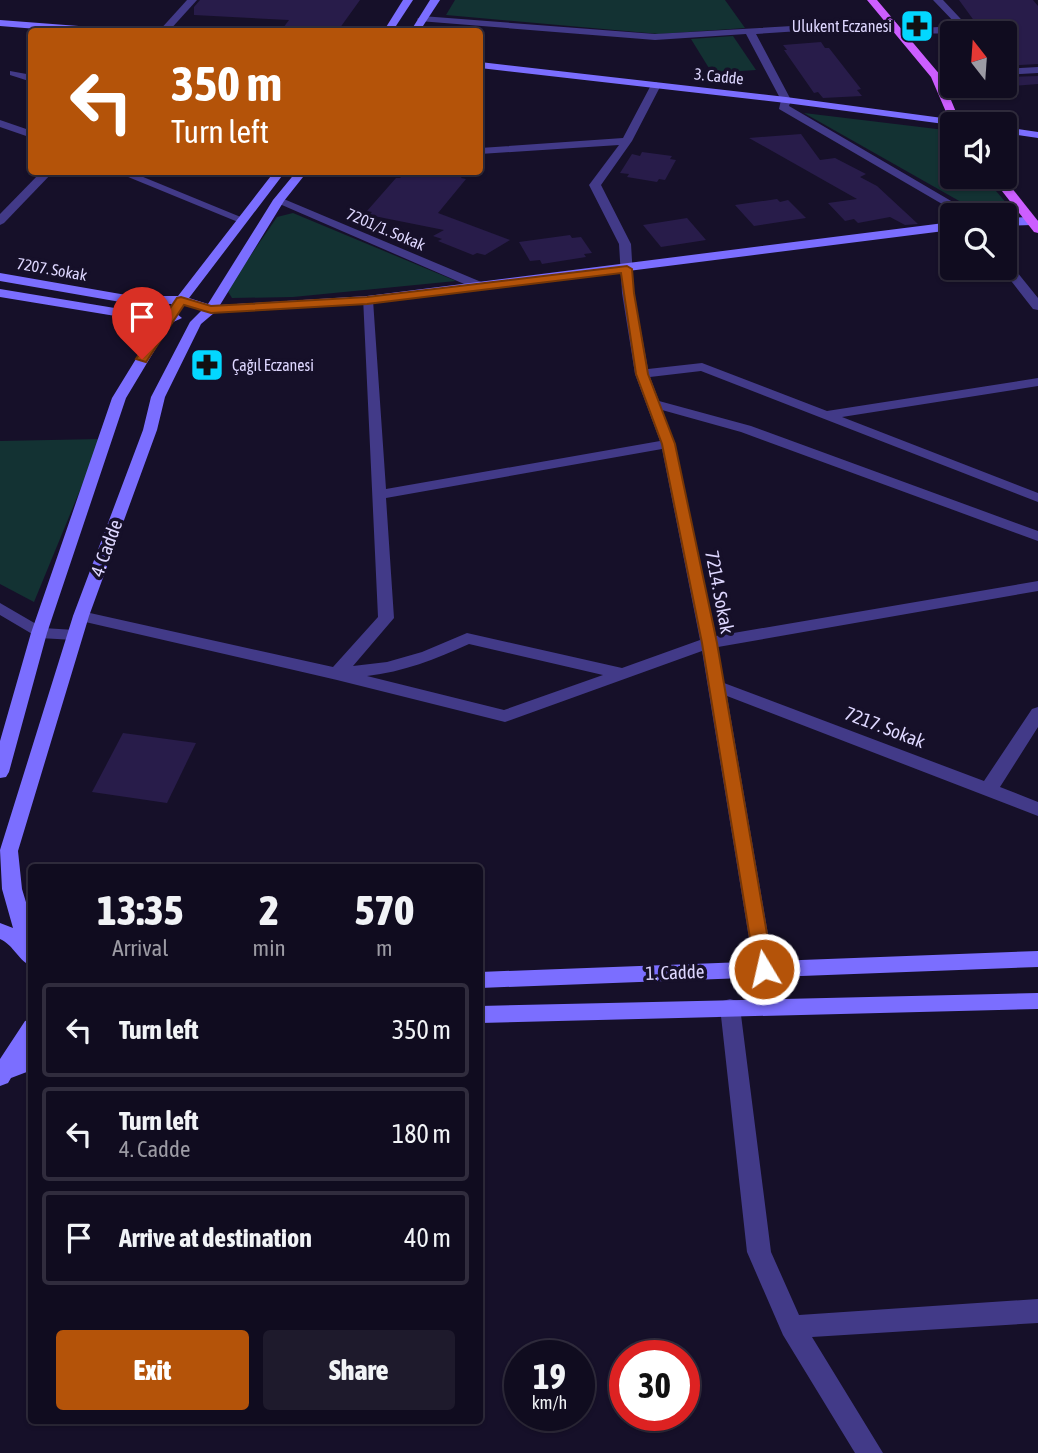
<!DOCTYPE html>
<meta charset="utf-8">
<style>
:root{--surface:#100c1f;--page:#1e1a2c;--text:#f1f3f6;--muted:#9c9ba4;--line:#302c3d;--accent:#b45309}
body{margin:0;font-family:"Asap Condensed",sans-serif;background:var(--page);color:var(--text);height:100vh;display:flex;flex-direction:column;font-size:26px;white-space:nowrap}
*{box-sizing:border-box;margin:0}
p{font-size:23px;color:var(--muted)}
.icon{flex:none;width:38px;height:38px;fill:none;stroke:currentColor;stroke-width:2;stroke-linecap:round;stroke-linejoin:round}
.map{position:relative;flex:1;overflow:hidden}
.drawer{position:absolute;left:28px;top:864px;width:455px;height:560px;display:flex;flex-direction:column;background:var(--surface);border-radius:7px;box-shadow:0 2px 5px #0004,0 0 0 2px var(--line)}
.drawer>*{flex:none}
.hud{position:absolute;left:28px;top:28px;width:455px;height:147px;border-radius:7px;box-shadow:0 2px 5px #0004,0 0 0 2px var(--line);background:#b45309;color:#fff;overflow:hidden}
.needle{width:46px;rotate:343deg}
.controls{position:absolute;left:940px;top:21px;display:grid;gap:14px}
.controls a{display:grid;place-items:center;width:77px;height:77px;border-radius:7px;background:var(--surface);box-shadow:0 2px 5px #0004,0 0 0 2px var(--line);font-size:35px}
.speed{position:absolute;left:504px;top:1340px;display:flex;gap:14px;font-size:35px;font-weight:700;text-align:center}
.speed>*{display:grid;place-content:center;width:91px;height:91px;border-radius:50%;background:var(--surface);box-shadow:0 2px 5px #0004,0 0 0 2px var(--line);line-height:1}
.speed small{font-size:18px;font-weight:400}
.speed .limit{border:10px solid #d22;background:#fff;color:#111}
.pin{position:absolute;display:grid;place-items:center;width:60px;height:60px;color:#fff;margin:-72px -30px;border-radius:50% 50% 50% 0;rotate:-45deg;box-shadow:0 0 7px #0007}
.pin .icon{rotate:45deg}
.me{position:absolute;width:77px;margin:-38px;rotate:351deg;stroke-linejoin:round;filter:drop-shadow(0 0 5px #0008)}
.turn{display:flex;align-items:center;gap:24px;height:147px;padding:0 28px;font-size:32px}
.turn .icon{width:91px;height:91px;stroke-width:2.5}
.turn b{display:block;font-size:49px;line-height:60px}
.eta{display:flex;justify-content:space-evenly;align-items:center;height:119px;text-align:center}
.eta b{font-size:42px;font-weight:800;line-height:49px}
.cta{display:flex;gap:14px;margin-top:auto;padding:14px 28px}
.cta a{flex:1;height:80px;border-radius:7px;background:var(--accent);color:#fff;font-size:28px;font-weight:800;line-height:80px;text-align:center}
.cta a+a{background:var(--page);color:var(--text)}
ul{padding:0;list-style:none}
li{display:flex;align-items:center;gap:21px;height:94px;margin:0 14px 10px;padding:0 14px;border:4px solid var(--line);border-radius:7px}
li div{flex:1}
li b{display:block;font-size:26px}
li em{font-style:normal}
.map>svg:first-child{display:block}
.green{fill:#133233}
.building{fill:#281c4a}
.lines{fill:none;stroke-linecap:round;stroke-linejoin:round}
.street{fill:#423a88;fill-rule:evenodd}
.secondary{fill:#7b6eff;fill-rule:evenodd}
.primary{fill:#cc5eff;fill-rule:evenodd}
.route{fill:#b45309;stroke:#753606;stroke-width:2}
.labels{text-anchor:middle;stroke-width:7;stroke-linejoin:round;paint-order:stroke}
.far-poi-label{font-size:16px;fill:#ded7ff;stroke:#161029;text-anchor:end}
.far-street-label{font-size:16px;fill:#ded7ff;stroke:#161029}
.street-label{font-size:19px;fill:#ded7ff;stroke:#161029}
</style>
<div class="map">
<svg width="1038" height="1453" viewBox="0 0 1038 1453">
<rect width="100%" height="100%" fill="#161029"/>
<g class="green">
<path d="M 455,0 L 725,0 L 745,28 L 659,34 L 446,15 Z"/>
<path d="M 733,36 L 756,70 L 712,73 L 691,39 Z"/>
<path d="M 804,113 L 945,130 L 952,138 L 952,177 L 984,177 L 1014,212 L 984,215 Z"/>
<path d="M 293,213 L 456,281 L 293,297 L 232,298 L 227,290 L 277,217 Z"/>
<path d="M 101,439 L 34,602 L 0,584 L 0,441 Z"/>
</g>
<g class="building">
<path d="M 200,0 L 360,0 L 337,32 L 280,32 L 289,20 L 194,15 L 194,7 Z"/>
<path d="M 959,0 L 1033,0 L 1038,6 L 1038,64 L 1004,66 L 1004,33 L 983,33 Z"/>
<path d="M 821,42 L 825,48 L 829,48 L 861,89 L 857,90 L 862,96 L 823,98 L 818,92 L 814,93 L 784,50 L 787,50 L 783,45 Z"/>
<path d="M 1038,76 L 1038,84 L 1014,86 L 1007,77 Z"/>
<path d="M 801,134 L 820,160 L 835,158 L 866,174 L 860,177 L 877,186 L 918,224 L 905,225 L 890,217 L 858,223 L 854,219 L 845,221 L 828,203 L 857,199 L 749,138 Z"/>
<path d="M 642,152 L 672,156 L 670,159 L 676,160 L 665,180 L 659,179 L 657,182 L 627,177 L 629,174 L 620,173 L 632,154 L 640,156 Z"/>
<path d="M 406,172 L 463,175 L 461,178 L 466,179 L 438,213 L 510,240 L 485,255 L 477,253 L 473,255 L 438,241 L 442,239 L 433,236 L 444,230 L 369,215 L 372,212 L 367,211 L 396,178 L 400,178 Z"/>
<path d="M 777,199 L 780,202 L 788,200 L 806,218 L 754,226 L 735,205 Z"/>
<path d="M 687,218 L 706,240 L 661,247 L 643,225 Z"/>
<path d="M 570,235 L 572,238 L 581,237 L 592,253 L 584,254 L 586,257 L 542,264 L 540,260 L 530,261 L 519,242 Z"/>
<path d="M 123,733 L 196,743 L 167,803 L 92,792 Z"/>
</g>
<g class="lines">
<g class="street">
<path d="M 187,0 L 197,0 L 168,32 L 158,32 Z"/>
<path d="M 933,0 L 943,0 L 974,33 L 897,34 L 895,32 L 900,29 L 958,26 Z"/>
<path d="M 422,16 L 655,34 L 895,20 L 895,24 L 892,25 L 756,34 L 791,100 L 789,106 L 975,215 L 961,215 L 779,109 L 781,100 L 746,34 L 655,40 L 419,21 L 417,19 Z"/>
<path d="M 1038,67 L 1038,73 L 1004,75 L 1004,69 Z"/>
<path d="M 10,71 L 32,75 L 32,82 L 10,75 Z"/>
<path d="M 952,72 L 952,78 L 936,79 L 931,76 Z"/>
<path d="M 656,82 L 661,85 L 632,141 L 601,185 L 631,244 L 634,293 L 648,369 L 702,363 L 827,411 L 1038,378 L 1038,386 L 842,417 L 1038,493 L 1038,502 L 701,371 L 650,377 L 659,401 L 751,426 L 1038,531 L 1038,541 L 741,432 L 662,410 L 675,444 L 716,636 L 1038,581 L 1038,591 L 718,647 L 724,683 L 984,781 L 1032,709 L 1038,707 L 1038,727 L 1000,787 L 1038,802 L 1038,816 L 727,696 L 774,969 L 771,975 L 764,977 L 757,975 L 754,969 L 702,651 L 505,722 L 337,680 L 81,621 L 73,616 L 81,611 L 333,667 L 378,617 L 363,297 L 371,297 L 373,300 L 386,489 L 660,441 L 635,374 L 622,293 L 619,244 L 589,185 L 619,145 L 480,154 L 480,148 L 623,138 L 651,85 ZM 662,449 L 700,640 L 622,668 L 467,633 L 422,652 L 387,662 L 353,666 L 394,618 L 386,498 ZM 469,644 L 603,675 L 504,710 L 367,676 C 403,672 436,659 469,644 Z"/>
<path d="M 0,120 L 32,131 L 32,138 L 0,127 Z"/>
<path d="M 41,172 L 53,172 L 4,223 L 0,225 L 0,214 Z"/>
<path d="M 116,172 L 131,172 L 248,220 L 238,222 Z"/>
<path d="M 279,197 L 486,284 L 488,287 L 486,290 L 478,290 L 275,202 L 273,200 Z"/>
<path d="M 1004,260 L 1008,261 L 1038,298 L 1038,310 L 1033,309 L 1001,268 L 1004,268 Z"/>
<path d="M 0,603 L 43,628 L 75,630 L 83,635 L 75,640 L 39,638 L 0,615 Z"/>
<path d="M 730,999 L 737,1001 L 740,1007 L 771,1252 L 799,1315 L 1038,1299 L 1038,1323 L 812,1337 L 883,1453 L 855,1453 L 783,1335 L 747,1252 L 720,1007 L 723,1001 Z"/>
</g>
<g class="secondary">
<path d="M 403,0 L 413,0 L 392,32 L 383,32 Z"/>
<path d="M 430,0 L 440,0 L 419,32 L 410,32 Z"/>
<path d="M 0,20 L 118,29 L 122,32 L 74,32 L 0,26 Z"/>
<path d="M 480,62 L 786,97 L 965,121 L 970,124 L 952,125 L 786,103 L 480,68 Z"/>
<path d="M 1004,127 L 1038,132 L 1038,138 L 1004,133 Z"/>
<path d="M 274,172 L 285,172 L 189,298 L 208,304 L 273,200 L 296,172 L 307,172 L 284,201 L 220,305 L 367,296 L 952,222 L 952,230 L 367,304 L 214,313 L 201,324 L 165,397 L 157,430 L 89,616 L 18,851 L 22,889 L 32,922 L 32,966 C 19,962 14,945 0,939 L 0,923 L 13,928 L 2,889 L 0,850 L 73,616 L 143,430 L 151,397 L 190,322 L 202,310 L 184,305 L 177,314 L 182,318 L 171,323 L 126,398 L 47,633 L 9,772 L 6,777 L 0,778 L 0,741 L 31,633 L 112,398 L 158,323 L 0,297 L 0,289 L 163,316 L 172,304 L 132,304 L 0,281 L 0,273 L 132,296 L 178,296 Z"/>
<path d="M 1004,218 L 1032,217 L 1038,221 L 1032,225 L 1004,226 Z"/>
<path d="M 1038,951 L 1038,967 L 480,988 L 480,972 Z"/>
<path d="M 1038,993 L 1038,1009 L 480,1023 L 480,1006 Z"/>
<path d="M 32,1019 L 32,1046 L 26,1054 L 32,1052 L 32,1070 L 11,1078 L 8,1083 L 0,1086 L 0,1059 L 25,1021 Z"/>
</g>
<g class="primary">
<path d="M 867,0 L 877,0 L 941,76 L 961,124 L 952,126 L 931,77 Z"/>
<path d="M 991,177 L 1003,177 L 1038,221 L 1038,233 L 1034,232 Z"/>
</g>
</g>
<path class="route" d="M 627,266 L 632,269 L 634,293 L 648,374 L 675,444 L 717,643 L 773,969 L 771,974 L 764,976 L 758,974 L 755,969 L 702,643 L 662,444 L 636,374 L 621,273 L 367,304 L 211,313 L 184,305 L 146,362 L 136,359 L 177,298 L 181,297 L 211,306 L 367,297 Z"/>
<defs>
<symbol id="pharmacy-square" viewBox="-11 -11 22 22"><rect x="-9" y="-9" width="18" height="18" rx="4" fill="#03d7ff" stroke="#161029"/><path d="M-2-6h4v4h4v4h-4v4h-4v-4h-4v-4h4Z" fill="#111"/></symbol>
</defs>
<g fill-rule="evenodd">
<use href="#pharmacy-square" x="898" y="7" width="38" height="38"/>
<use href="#pharmacy-square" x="188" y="346" width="38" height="38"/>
</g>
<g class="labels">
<g class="far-poi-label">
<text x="892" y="32">Ulukent Eczanesi</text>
<text x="232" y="371" text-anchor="start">Çağıl Eczanesi</text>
</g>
<g class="far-street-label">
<text transform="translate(719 76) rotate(6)" y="6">3. Cadde</text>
<text transform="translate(386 229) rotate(23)" y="6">7201/1. Sokak</text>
<text transform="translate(52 269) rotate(10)" y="6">7207. Sokak</text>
</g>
<g class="street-label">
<text transform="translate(106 548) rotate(-70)" y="7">4. Cadde</text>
<text transform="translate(720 592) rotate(79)" y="7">7214. Sokak</text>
<text transform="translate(885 727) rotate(21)" y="7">7217. Sokak</text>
<text transform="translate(675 972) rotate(-2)" y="7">1. Cadde</text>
</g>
</g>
</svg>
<div class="controls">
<a><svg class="needle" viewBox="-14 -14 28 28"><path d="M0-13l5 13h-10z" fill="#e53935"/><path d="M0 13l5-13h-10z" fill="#9c9ba4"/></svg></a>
<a><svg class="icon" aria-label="sound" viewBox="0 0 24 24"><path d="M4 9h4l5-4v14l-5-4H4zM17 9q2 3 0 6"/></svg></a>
<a><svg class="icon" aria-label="search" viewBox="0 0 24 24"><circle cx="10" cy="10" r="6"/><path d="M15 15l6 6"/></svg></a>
</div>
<div class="speed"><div>19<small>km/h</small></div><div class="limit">30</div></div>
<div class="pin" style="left:142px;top:359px;background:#d93025"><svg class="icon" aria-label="arrive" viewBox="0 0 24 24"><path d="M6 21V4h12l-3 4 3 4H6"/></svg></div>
<svg class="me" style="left:764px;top:969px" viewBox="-20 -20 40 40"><circle r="17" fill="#b45309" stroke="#fff" stroke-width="3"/><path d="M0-11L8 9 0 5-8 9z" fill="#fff"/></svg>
<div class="hud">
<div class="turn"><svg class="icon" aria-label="left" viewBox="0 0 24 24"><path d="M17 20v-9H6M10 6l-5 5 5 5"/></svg><div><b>350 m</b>Turn left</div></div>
</div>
<section class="drawer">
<div class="eta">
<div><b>13:35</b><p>Arrival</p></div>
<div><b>2</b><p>min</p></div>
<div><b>570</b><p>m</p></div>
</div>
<ul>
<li><svg class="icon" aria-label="left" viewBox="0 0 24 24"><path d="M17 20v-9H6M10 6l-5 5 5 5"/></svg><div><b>Turn left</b></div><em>350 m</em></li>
<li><svg class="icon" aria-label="left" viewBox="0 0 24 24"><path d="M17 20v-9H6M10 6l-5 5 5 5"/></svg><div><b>Turn left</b><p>4. Cadde</p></div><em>180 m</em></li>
<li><svg class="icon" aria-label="arrive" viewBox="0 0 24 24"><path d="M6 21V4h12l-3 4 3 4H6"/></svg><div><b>Arrive at destination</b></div><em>40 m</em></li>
</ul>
<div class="cta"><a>Exit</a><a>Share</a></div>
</section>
</div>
